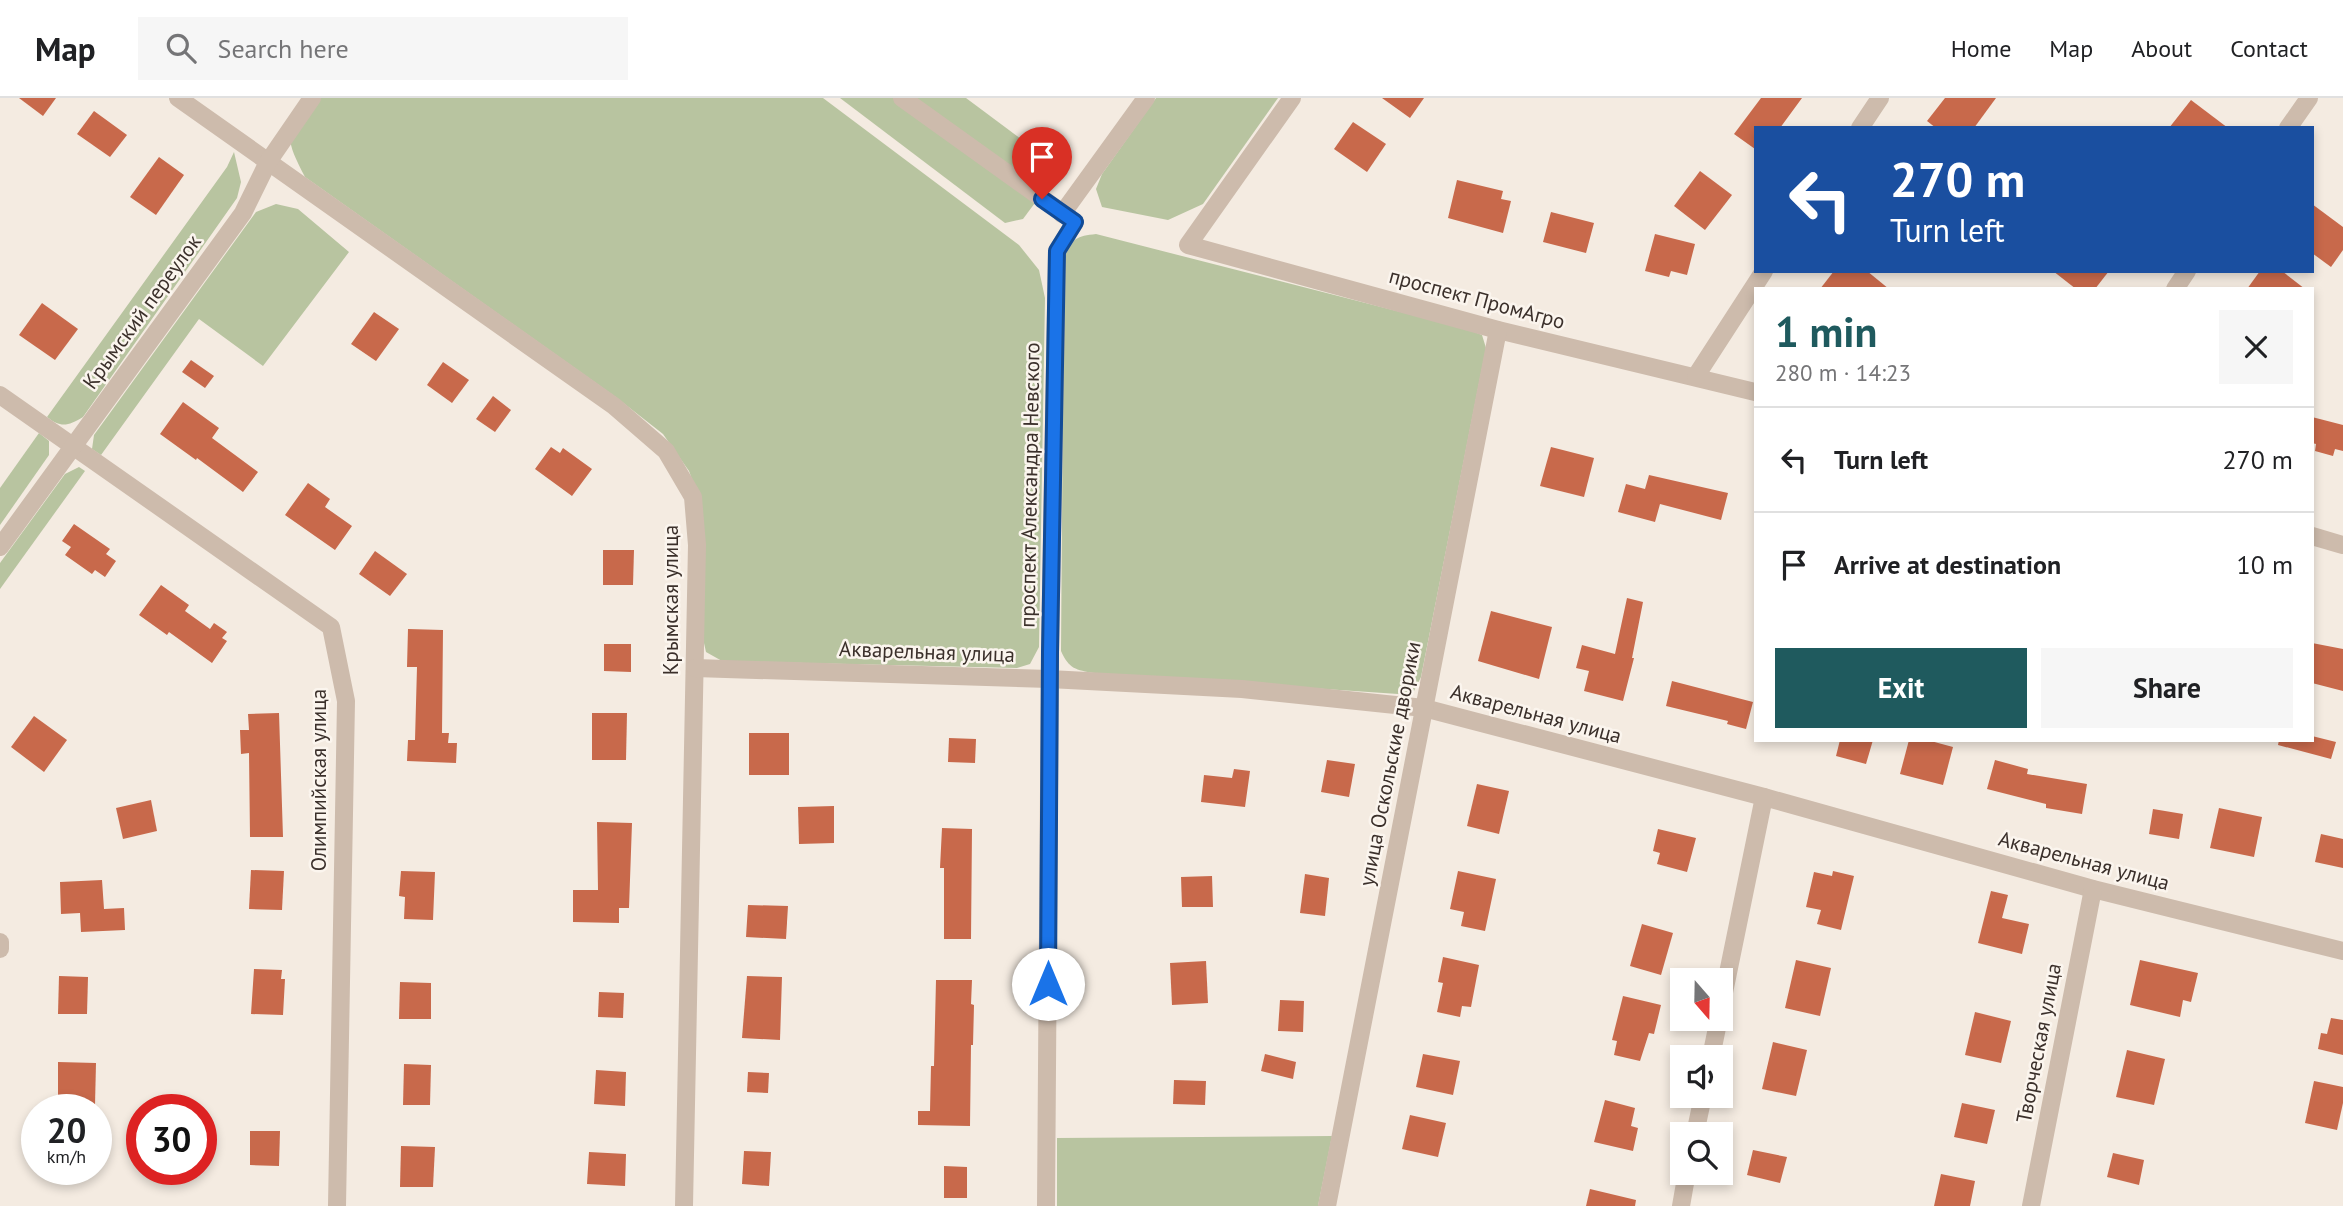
<!DOCTYPE html>
<meta charset="utf-8">
<style>
:root{--surface:#fff;--page:#f6f6f6;--text:#202124;--muted:#757577;--line:#e0e0e0;--accent:#1f5a5e}
body{margin:0;font-family:"PT Sans",sans-serif;background:var(--page);color:var(--text);height:100vh;display:flex;flex-direction:column;font-size:26px;white-space:nowrap}
*{box-sizing:border-box;margin:0}
p{font-size:23px;color:var(--muted)}
.icon{flex:none;width:38px;height:38px;fill:none;stroke:currentColor;stroke-width:2;stroke-linecap:round;stroke-linejoin:round}
.map{position:relative;flex:1;overflow:hidden}
.sheet{position:absolute;left:1754px;top:189px;width:560px;height:455px;display:flex;flex-direction:column;background:var(--surface);border-radius:0px;box-shadow:0 4px 10px #0003}
.sheet>*{flex:none}
.top-card{position:absolute;left:1754px;top:28px;width:560px;height:147px;border-radius:0px;box-shadow:0 4px 10px #0003;background:#1a4fa0;color:#fff;overflow:hidden}
.needle{width:46px;rotate:160deg}
.fabs{position:absolute;left:1670px;top:870px;display:grid;gap:14px}
.fabs a{display:grid;place-items:center;width:63px;height:63px;border-radius:0px;background:var(--surface);box-shadow:0 4px 10px #0003;font-size:35px}
.speed{position:absolute;left:21px;top:996px;display:flex;gap:14px;font-size:35px;font-weight:700;text-align:center}
.speed>*{display:grid;place-content:center;width:91px;height:91px;border-radius:50%;background:var(--surface);box-shadow:0 4px 10px #0003;line-height:1}
.speed small{font-size:18px;font-weight:400}
.speed .limit{border:10px solid #d22;background:#fff;color:#111}
.pin{position:absolute;display:grid;place-items:center;width:60px;height:60px;color:#fff;margin:-72px -30px;border-radius:50% 50% 50% 0;rotate:-45deg;box-shadow:0 0 7px #0007}
.pin .icon{rotate:45deg}
.me{position:absolute;width:77px;margin:-38px;rotate:0deg;stroke-linejoin:round;filter:drop-shadow(0 0 5px #0008)}
.turn{display:flex;align-items:center;gap:24px;height:147px;padding:0 21px;font-size:32px}
.turn .icon{width:91px;height:91px;stroke-width:2.5}
.turn b{display:block;font-size:49px;line-height:60px}
.round{display:grid;place-items:center;flex:none;width:74px;height:74px;border-radius:0px;background:var(--page)}
.overview{display:flex;align-items:center;justify-content:space-between;height:119px;padding:0 21px}
h1{font-size:42px;font-weight:700;line-height:52px;color:var(--accent)}
.primary-button{display:flex;gap:14px;margin-top:auto;padding:14px 21px}
.primary-button a{flex:1;height:80px;border-radius:0px;background:var(--accent);color:#fff;font-size:28px;font-weight:700;line-height:80px;text-align:center}
.primary-button a+a{background:var(--page);color:var(--text)}
ul{padding:0;list-style:none}
li{display:flex;align-items:center;gap:21px;height:105px;padding:0 21px;border-top:2px solid var(--line)}
li div{flex:1}
li b{display:block;font-size:26px}
li em{font-style:normal}
header{display:flex;align-items:center;gap:42px;box-sizing:border-box;height:98px;padding:0 35px;background:var(--surface);border-bottom:2px solid var(--line)}
header strong{font-size:33px}
nav{display:flex;gap:38px;margin-inline-start:auto;font-size:24px}
.search{width:490px;height:63px;background:var(--page);display:flex;align-items:center;gap:18px;box-sizing:border-box;padding:0 24px;border-radius:0px;color:var(--muted);font-size:26px}
.map>svg:first-child{display:block}
.green{fill:#b8c4a0}
.building{fill:#c8694b}
.lines{fill:none;stroke-linecap:round;stroke-linejoin:round}
.street{stroke:#cdbbac;stroke-width:18}
.route-casing{stroke:#114b97;stroke-width:18}
.route{stroke:#1a73e8;stroke-width:12}
.labels{text-anchor:middle;stroke-width:5;stroke-linejoin:round;paint-order:stroke}
.street-label{font-size:21px;fill:#3b302b;stroke:#fbf5ee}
</style>
<header>
<strong>Map</strong>
<div class="search"><svg class="icon" aria-label="search" viewBox="0 0 24 24"><circle cx="10" cy="10" r="6"/><path d="M15 15l6 6"/></svg>Search here</div>
<nav><a>Home</a><a>Map</a><a>About</a><a>Contact</a></nav>
</header>
<div class="map">
<svg width="2343" height="1108" viewBox="0 0 2343 1108">
<rect width="100%" height="100%" fill="#f4ebe1"/>
<g class="green">
<path d="M 310,0 L 823,0 L 1019,147 L 1039,172 L 1045,200 L 1039,549 L 1030,566 L 1017,570 L 722,563 L 706,554 L 702,536 L 702,409 L 689,373 L 663,336 L 617,300 L 305,79 C 285,40 284,36 310,0 Z"/>
<path d="M 840,0 L 966,0 L 1052,64 L 1055,78 L 1023,121 L 1005,125 Z"/>
<path d="M 1156,0 L 1278,0 L 1203,106 L 1168,122 L 1102,109 L 1096,91 L 1102,76 Z"/>
<path d="M 234,54 L 241,84 L 237,100 L 83,319 C 68,328 61,330 47,319 L 227,69 Z"/>
<path d="M 276,106 L 298,111 L 349,154 L 263,268 L 199,221 L 101,357 L 92,351 L 94,337 L 256,114 Z"/>
<path d="M 1096,136 L 1467,231 L 1482,237 L 1486,250 L 1421,579 L 1414,593 L 1398,596 L 1094,575 C 1076,572 1069,571 1061,553 L 1064,159 C 1071,141 1077,138 1096,136 Z"/>
<path d="M 39,335 L 49,343 L 49,357 L 0,427 L 0,390 Z"/>
<path d="M 79,369 L 85,373 L 0,491 L 0,465 L 65,376 Z"/>
<path d="M 1332,1038 L 1318,1108 L 1057,1108 L 1057,1040 Z"/>
</g>
<g class="building">
<path d="M 19,0 L 56,0 L 43,18 Z"/>
<path d="M 1382,0 L 1424,0 L 1410,20 Z"/>
<path d="M 1761,0 L 1802,0 L 1780,30 L 1755,30 L 1755,51 L 1734,36 Z"/>
<path d="M 1945,0 L 1996,0 L 1974,30 L 1936,30 L 1927,23 Z"/>
<path d="M 2191,2 L 2228,30 L 2169,30 Z"/>
<path d="M 94,13 L 127,37 L 110,59 L 77,36 Z"/>
<path d="M 1353,24 L 1386,46 L 1367,74 L 1334,51 Z"/>
<path d="M 159,59 L 184,77 L 156,117 L 130,99 Z"/>
<path d="M 1700,73 L 1732,97 L 1705,132 L 1674,108 Z"/>
<path d="M 1457,82 L 1503,93 L 1501,101 L 1511,103 L 1503,135 L 1448,120 Z"/>
<path d="M 2312,106 L 2343,129 L 2343,152 L 2331,169 L 2312,155 Z"/>
<path d="M 1551,114 L 1594,125 L 1586,155 L 1543,144 Z"/>
<path d="M 1655,136 L 1695,146 L 1687,177 L 1671,173 L 1669,179 L 1645,173 Z"/>
<path d="M 1834,173 L 1867,173 L 1889,191 L 1820,191 Z"/>
<path d="M 2053,173 L 2109,173 L 2095,191 L 2076,191 Z"/>
<path d="M 2260,173 L 2282,173 L 2305,191 L 2247,191 Z"/>
<path d="M 42,205 L 78,231 L 55,262 L 19,237 Z"/>
<path d="M 374,214 L 399,231 L 376,263 L 351,246 Z"/>
<path d="M 191,262 L 214,278 L 205,290 L 182,274 Z"/>
<path d="M 443,264 L 469,282 L 452,305 L 427,287 Z"/>
<path d="M 493,298 L 511,312 L 495,334 L 476,321 Z"/>
<path d="M 183,304 L 219,330 L 212,340 L 258,374 L 243,394 L 197,360 L 196,362 L 160,336 Z"/>
<path d="M 2312,319 L 2343,327 L 2343,353 L 2335,351 L 2333,358 L 2315,353 L 2316,346 L 2312,345 Z"/>
<path d="M 551,349 L 560,355 L 563,350 L 592,371 L 572,398 L 535,371 Z"/>
<path d="M 1551,349 L 1594,360 L 1584,399 L 1540,388 Z"/>
<path d="M 1649,377 L 1728,395 L 1721,422 L 1660,406 L 1655,424 L 1618,414 L 1626,386 L 1645,391 Z"/>
<path d="M 308,385 L 330,401 L 325,409 L 352,428 L 335,452 L 285,417 Z"/>
<path d="M 74,426 L 110,451 L 106,456 L 116,463 L 105,479 L 95,472 L 92,476 L 65,457 L 71,449 L 62,443 Z"/>
<path d="M 603,452 L 634,452 L 633,487 L 603,487 Z"/>
<path d="M 375,453 L 407,476 L 390,498 L 359,476 Z"/>
<path d="M 161,487 L 189,507 L 185,513 L 210,531 L 214,525 L 227,534 L 222,540 L 227,543 L 212,565 L 169,534 L 167,537 L 139,517 Z"/>
<path d="M 1627,500 L 1643,504 L 1632,560 L 1634,560 L 1623,603 L 1584,593 L 1589,573 L 1576,570 L 1582,547 L 1615,556 Z"/>
<path d="M 1491,513 L 1552,529 L 1539,581 L 1478,563 Z"/>
<path d="M 408,531 L 443,532 L 442,635 L 449,635 L 448,645 L 457,645 L 456,665 L 407,663 L 408,642 L 415,642 L 417,569 L 407,569 Z"/>
<path d="M 2312,545 L 2343,551 L 2343,593 L 2312,585 Z"/>
<path d="M 604,546 L 631,546 L 631,574 L 604,573 Z"/>
<path d="M 1672,583 L 1753,604 L 1746,631 L 1727,626 L 1728,623 L 1666,608 Z"/>
<path d="M 279,615 L 283,739 L 250,739 L 249,655 L 241,656 L 240,632 L 249,632 L 248,616 Z"/>
<path d="M 592,615 L 627,615 L 626,662 L 592,662 Z"/>
<path d="M 34,618 L 67,642 L 44,674 L 11,649 Z"/>
<rect x="749" y="635" width="40" height="42"/>
<path d="M 2312,638 L 2336,644 L 2331,661 L 2278,647 L 2279,642 L 2312,642 Z"/>
<path d="M 949,640 L 976,641 L 975,665 L 948,664 Z"/>
<path d="M 1840,642 L 1873,642 L 1866,666 L 1836,658 Z"/>
<path d="M 1909,642 L 1927,642 L 1953,649 L 1943,687 L 1900,676 Z"/>
<path d="M 1327,662 L 1355,666 L 1349,699 L 1321,694 Z"/>
<path d="M 1995,662 L 2028,671 L 2027,676 L 2087,686 L 2082,716 L 2046,710 L 2046,706 L 1987,691 Z"/>
<path d="M 1234,671 L 1250,673 L 1245,709 L 1201,704 L 1204,677 L 1232,680 Z"/>
<path d="M 1477,686 L 1509,693 L 1499,736 L 1467,728 Z"/>
<path d="M 151,702 L 157,733 L 123,741 L 116,710 Z"/>
<path d="M 834,708 L 834,745 L 799,746 L 798,709 Z"/>
<path d="M 2219,710 L 2262,719 L 2254,759 L 2210,750 Z"/>
<path d="M 2153,711 L 2183,716 L 2179,741 L 2149,736 Z"/>
<path d="M 597,724 L 632,725 L 629,810 L 619,810 L 619,825 L 573,824 L 573,792 L 598,792 Z"/>
<path d="M 942,730 L 972,731 L 971,841 L 944,841 L 944,770 L 940,770 Z"/>
<path d="M 1658,731 L 1696,740 L 1687,774 L 1657,766 L 1660,755 L 1653,753 Z"/>
<path d="M 2321,736 L 2343,741 L 2343,770 L 2315,764 Z"/>
<path d="M 251,772 L 284,773 L 282,812 L 249,811 Z"/>
<path d="M 401,773 L 435,774 L 433,822 L 404,821 L 405,799 L 399,798 Z"/>
<path d="M 1458,773 L 1496,781 L 1485,833 L 1461,828 L 1464,814 L 1450,811 Z"/>
<path d="M 1833,773 L 1854,778 L 1841,832 L 1817,826 L 1821,812 L 1806,809 L 1814,774 L 1832,778 Z"/>
<path d="M 1305,776 L 1329,780 L 1325,818 L 1300,815 Z"/>
<path d="M 1212,778 L 1213,809 L 1182,809 L 1181,779 Z"/>
<path d="M 102,782 L 104,811 L 124,810 L 125,832 L 81,834 L 80,815 L 61,816 L 60,784 Z"/>
<path d="M 1991,793 L 2008,797 L 2002,820 L 2029,826 L 2022,856 L 1978,845 Z"/>
<path d="M 748,807 L 788,808 L 786,841 L 746,839 Z"/>
<path d="M 1642,826 L 1673,835 L 1661,877 L 1630,868 Z"/>
<path d="M 1443,859 L 1479,867 L 1471,909 L 1462,908 L 1460,919 L 1437,914 L 1443,885 L 1438,884 Z"/>
<path d="M 1796,862 L 1831,870 L 1820,918 L 1785,910 Z"/>
<path d="M 2140,862 L 2198,875 L 2191,904 L 2183,902 L 2180,919 L 2130,907 Z"/>
<path d="M 1206,863 L 1208,905 L 1172,907 L 1170,865 Z"/>
<path d="M 254,871 L 282,872 L 281,881 L 285,881 L 283,917 L 251,916 Z"/>
<path d="M 59,878 L 88,879 L 87,916 L 58,916 Z"/>
<path d="M 747,878 L 782,879 L 780,942 L 742,940 Z"/>
<path d="M 936,882 L 972,882 L 971,906 L 974,907 L 973,947 L 971,947 L 970,1028 L 918,1027 L 918,1013 L 930,1013 L 931,968 L 934,968 Z"/>
<path d="M 400,884 L 431,885 L 431,921 L 399,921 Z"/>
<path d="M 599,894 L 624,895 L 623,920 L 598,919 Z"/>
<path d="M 1623,898 L 1661,907 L 1654,936 L 1649,935 L 1640,963 L 1614,957 L 1617,943 L 1612,942 Z"/>
<path d="M 1280,902 L 1304,903 L 1303,934 L 1278,933 Z"/>
<path d="M 1975,914 L 2011,923 L 2001,965 L 1965,957 Z"/>
<path d="M 2331,920 L 2343,922 L 2343,957 L 2318,951 L 2321,935 L 2327,936 Z"/>
<path d="M 1773,944 L 1807,952 L 1796,998 L 1762,991 Z"/>
<path d="M 2127,952 L 2165,961 L 2154,1007 L 2116,999 Z"/>
<path d="M 1265,956 L 1296,964 L 1293,981 L 1261,973 Z"/>
<path d="M 1423,956 L 1460,963 L 1453,997 L 1416,989 Z"/>
<path d="M 58,964 L 96,965 L 95,1007 L 58,1006 Z"/>
<path d="M 404,966 L 431,967 L 430,1007 L 403,1007 Z"/>
<path d="M 596,972 L 626,974 L 625,1008 L 594,1006 Z"/>
<path d="M 748,974 L 769,975 L 768,995 L 747,994 Z"/>
<path d="M 1174,982 L 1206,983 L 1205,1007 L 1173,1006 Z"/>
<path d="M 2314,983 L 2343,989 L 2343,1005 L 2337,1032 L 2305,1025 Z"/>
<path d="M 1605,1002 L 1635,1010 L 1631,1028 L 1638,1030 L 1633,1053 L 1594,1044 Z"/>
<path d="M 1962,1005 L 1995,1012 L 1987,1046 L 1954,1039 Z"/>
<path d="M 1410,1017 L 1446,1025 L 1438,1059 L 1402,1051 Z"/>
<path d="M 250,1033 L 280,1033 L 279,1068 L 250,1067 Z"/>
<path d="M 401,1048 L 435,1049 L 433,1089 L 400,1089 Z"/>
<path d="M 1753,1052 L 1787,1059 L 1780,1085 L 1747,1077 Z"/>
<path d="M 744,1053 L 771,1054 L 769,1088 L 742,1086 Z"/>
<path d="M 589,1054 L 626,1056 L 625,1088 L 587,1086 Z"/>
<path d="M 2113,1055 L 2144,1062 L 2139,1087 L 2107,1079 Z"/>
<path d="M 944,1068 L 967,1069 L 967,1100 L 944,1100 Z"/>
<path d="M 1941,1076 L 1975,1083 L 1970,1108 L 1934,1108 Z"/>
<path d="M 1590,1091 L 1636,1102 L 1635,1108 L 1586,1108 Z"/>
</g>
<g class="lines">
<g class="street">
<path d="M 178,0 L 614,308 L 666,353 L 693,399 L 697,447 L 684,1108"/>
<path d="M 902,0 L 1075,124 L 1057,153 L 1050,554 L 1046,1108"/>
<path d="M 1292,0 L 1188,147 L 1498,232 L 1755,294"/>
<path d="M 1860,30 L 1880,0"/>
<path d="M 2288,30 L 2309,0"/>
<path d="M 1062,116 L 1146,0"/>
<path d="M 2175,191 L 2187,173"/>
<path d="M 1696,278 L 1764,173"/>
<path d="M 0,297 L 331,529 L 346,603 L 337,1108"/>
<path d="M 2312,438 L 2343,447"/>
<path d="M 0,449 L 243,115 L 268,64 L 312,0"/>
<path d="M 695,570 L 1049,581 L 1242,591 L 1424,610 L 1764,699 L 2093,791 L 2343,853"/>
<path d="M 0,844 L 0,851"/>
<path d="M 1720,914 L 1764,699"/>
<path d="M 1711,959 L 1719,920"/>
<path d="M 1695,1036 L 1703,998"/>
<path d="M 1327,1108 L 1498,232"/>
<path d="M 1681,1108 L 1687,1074"/>
<path d="M 2031,1108 L 2093,791"/>
</g>
</g>
<g class="lines">
<defs>
<path id="route" d="M 1042,101 L 1075,124 L 1057,153 L 1050,554 L 1048,886"/>
</defs>
<use href="#route" class="route-casing"/>
<use href="#route" class="route"/>
</g>
<g class="labels">
<g class="street-label">
<text transform="translate(1477 201) rotate(15)" y="7">проспект ПромАгро</text>
<text transform="translate(142 214) rotate(-54)" y="7">Крымский переулок</text>
<text transform="translate(1030 387) rotate(-89)" y="7">проспект Александра Невского</text>
<text transform="translate(671 502) rotate(-90)" y="7">Крымская улица</text>
<text transform="translate(927 554) rotate(2)" y="7">Акварельная улица</text>
<text transform="translate(1536 616) rotate(15)" y="7">Акварельная улица</text>
<text transform="translate(1390 666) rotate(-79)" y="7">улица Оскольские дворики</text>
<text transform="translate(319 682) rotate(-90)" y="7">Олимпийская улица</text>
<text transform="translate(2084 763) rotate(15)" y="7">Акварельная улица</text>
<text transform="translate(2039 945) rotate(-79)" y="7">Творческая улица</text>
</g>
</g>
</svg>
<div class="fabs">
<a><svg class="needle" viewBox="-14 -14 28 28"><path d="M0-13l5 13h-10z" fill="#e53935"/><path d="M0 13l5-13h-10z" fill="#757577"/></svg></a>
<a><svg class="icon" aria-label="sound" viewBox="0 0 24 24"><path d="M4 9h4l5-4v14l-5-4H4zM17 9q2 3 0 6"/></svg></a>
<a><svg class="icon" aria-label="search" viewBox="0 0 24 24"><circle cx="10" cy="10" r="6"/><path d="M15 15l6 6"/></svg></a>
</div>
<div class="speed"><div>20<small>km/h</small></div><div class="limit">30</div></div>
<div class="pin" style="left:1042px;top:101px;background:#d93025"><svg class="icon" aria-label="arrive" viewBox="0 0 24 24"><path d="M6 21V4h12l-3 4 3 4H6"/></svg></div>
<svg class="me" style="left:1048px;top:886px" viewBox="-20 -20 40 40"><circle r="19" fill="#fff"/><path d="M0-13L10 11 0 6-10 11z" fill="#1a73e8"/></svg>
<div class="top-card">
<div class="turn"><svg class="icon" aria-label="left" viewBox="0 0 24 24"><path d="M17 20v-9H6M10 6l-5 5 5 5"/></svg><div><b>270 m</b>Turn left</div></div>
</div>
<section class="sheet">
<div class="overview"><div><h1>1 min</h1><p>280 m · 14:23</p></div><a class="round"><svg class="icon" aria-label="close" viewBox="0 0 24 24"><path d="M6 6l12 12M18 6L6 18"/></svg></a></div>
<ul>
<li><svg class="icon" aria-label="left" viewBox="0 0 24 24"><path d="M17 20v-9H6M10 6l-5 5 5 5"/></svg><div><b>Turn left</b></div><em>270 m</em></li>
<li><svg class="icon" aria-label="arrive" viewBox="0 0 24 24"><path d="M6 21V4h12l-3 4 3 4H6"/></svg><div><b>Arrive at destination</b></div><em>10 m</em></li>
</ul>
<div class="primary-button"><a>Exit</a><a>Share</a></div>
</section>
</div>
